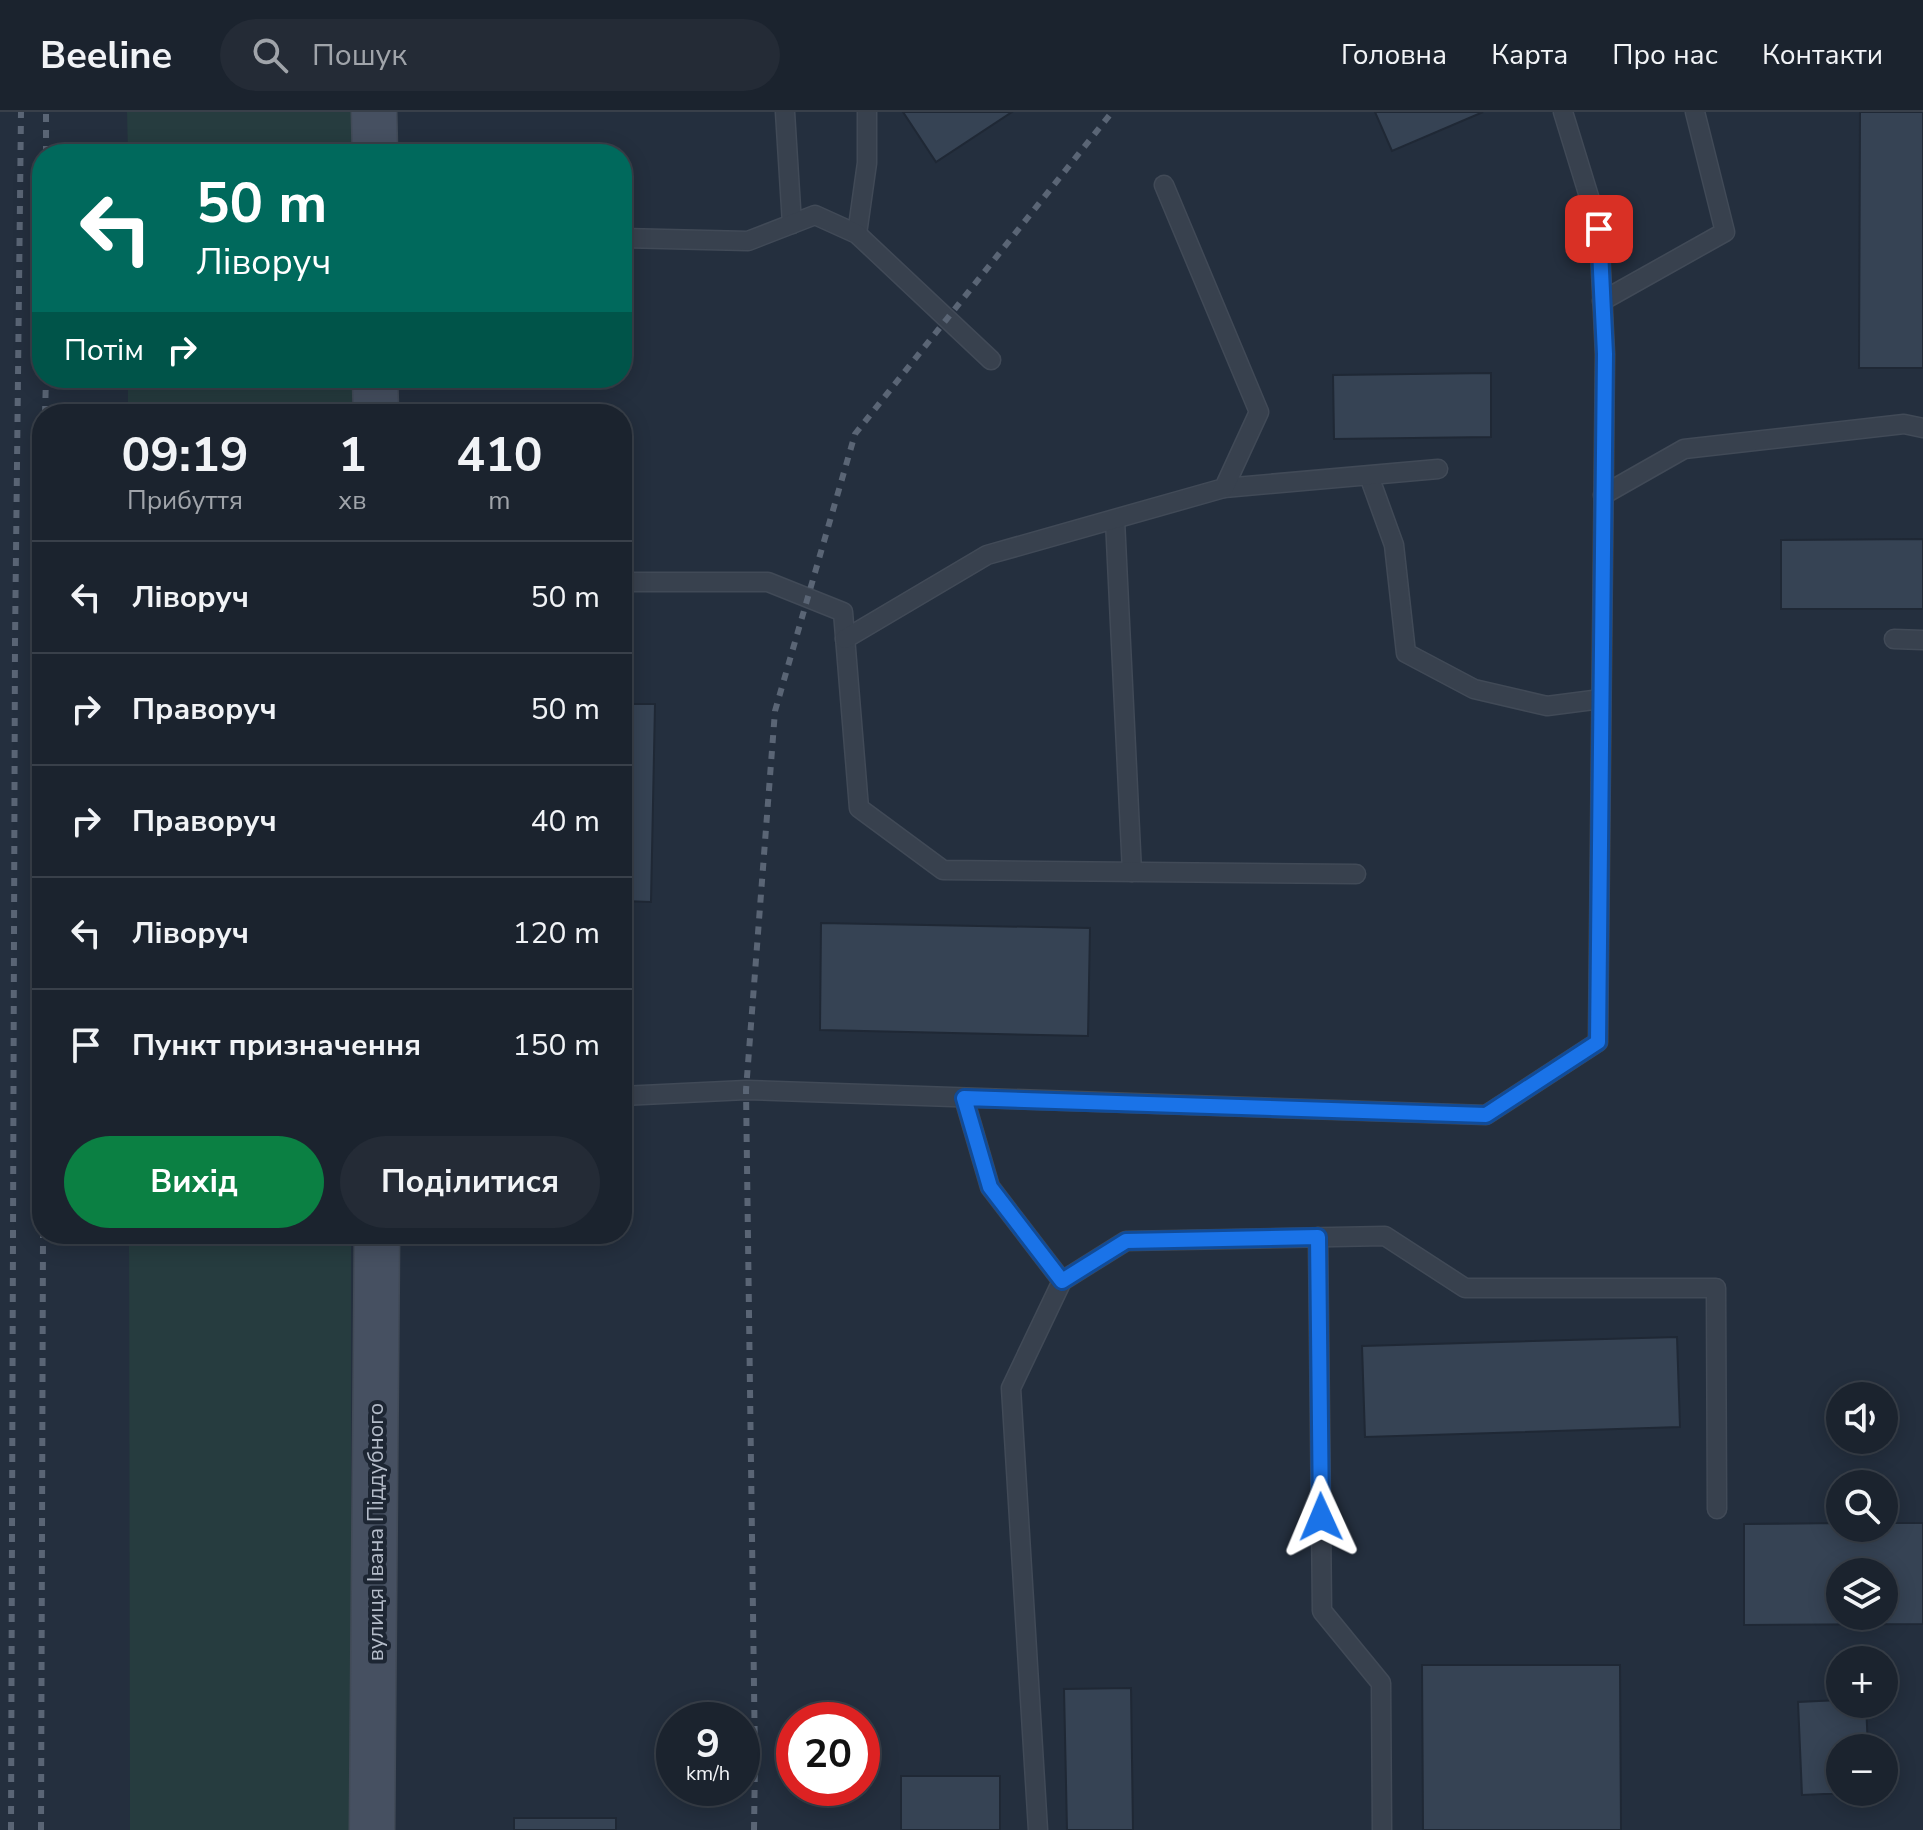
<!DOCTYPE html>
<html lang="uk">
<meta charset="utf-8">
<style>
:root{--surface:#1b232e;--page:#242b36;--text:#f1f3f6;--muted:#a0a4aa;--line:#39404a;--accent:#0b8043}
body{margin:0;font-family:"Nunito Sans",sans-serif;background:var(--page);color:var(--text);height:100vh;display:flex;flex-direction:column;font-size:30px;white-space:nowrap}
*{box-sizing:border-box;margin:0}
p{font-size:26px;color:var(--muted)}
.icon{flex:none;width:44px;height:44px;fill:none;stroke:currentColor;stroke-width:2;stroke-linecap:round;stroke-linejoin:round}
.map{position:relative;flex:1;overflow:hidden}
.side{position:absolute;left:32px;top:292px;width:600px;height:840px;display:flex;flex-direction:column;background:var(--surface);border-radius:32px;box-shadow:0 4px 20px #0003,0 0 0 2px var(--line)}
.side>*{flex:none}
.guide{position:absolute;left:32px;top:32px;width:600px;height:244px;border-radius:32px;box-shadow:0 4px 20px #0003,0 0 0 2px var(--line);background:#00695c;color:#fff;overflow:hidden}
.fabs{position:absolute;left:1826px;top:1270px;display:grid;gap:16px}
.fabs a{display:grid;place-items:center;width:72px;height:72px;border-radius:50%;background:var(--surface);box-shadow:0 4px 20px #0003,0 0 0 2px var(--line);font-size:40px}
.speed{position:absolute;left:656px;top:1590px;display:flex;gap:16px;font-size:40px;font-weight:700;text-align:center}
.speed>*{display:grid;place-content:center;width:104px;height:104px;border-radius:50%;background:var(--surface);box-shadow:0 4px 20px #0003,0 0 0 2px var(--line);line-height:1}
.speed small{font-size:20px;font-weight:400}
.speed .limit{border:12px solid #d22;background:#fff;color:#111}
.pin{position:absolute;display:grid;place-items:center;width:68px;height:68px;color:#fff;margin:-34px;border-radius:16px;box-shadow:0 4px 12px #0006}
.me{position:absolute;width:88px;margin:-44px;rotate:359deg;stroke-linejoin:round;filter:drop-shadow(0 0 6px #0008)}
.turn{display:flex;align-items:center;gap:28px;height:168px;padding:0 32px;font-size:36px}
.turn .icon{width:104px;height:104px;stroke-width:2.5}
.turn b{display:block;font-size:56px;line-height:68px}
.then{display:flex;align-items:center;height:76px;padding:0 32px;background:#0003;gap:16px;font-size:30px}
.eta{display:flex;justify-content:space-evenly;align-items:center;height:136px;text-align:center}
.eta b{font-size:48px;font-weight:700;line-height:56px}
.primary-button{display:flex;gap:16px;margin-top:auto;padding:16px 32px}
.primary-button a{flex:1;height:92px;border-radius:48px;background:var(--accent);color:#fff;font-size:32px;font-weight:700;line-height:92px;text-align:center}
.primary-button a+a{background:var(--page);color:var(--text)}
ul{padding:0;list-style:none}
li{display:flex;align-items:center;gap:24px;height:112px;padding:0 32px;border-top:2px solid var(--line)}
li div{flex:1}
li b{display:block;font-size:30px}
li em{font-style:normal}
header{display:flex;align-items:center;gap:48px;box-sizing:border-box;height:112px;padding:0 40px;background:var(--surface);border-bottom:2px solid var(--line)}
header strong{font-size:38px}
nav{display:flex;gap:44px;margin-inline-start:auto;font-size:28px}
.search{width:560px;height:72px;background:var(--page);display:flex;align-items:center;gap:20px;box-sizing:border-box;padding:0 28px;border-radius:44px;color:var(--muted);font-size:30px}
.map>svg:first-child{display:block}
.green{fill:#263c3f}
.building{fill:#364354;stroke:#1f2835;stroke-width:2;fill-rule:evenodd}
.lines{fill:none;stroke-linecap:round;stroke-linejoin:round}
.lane-casing{stroke:#414a57;stroke-width:21}
.secondary-casing{stroke:#414a57;stroke-width:47}
.lane{stroke:#38414e;stroke-width:18}
.secondary{stroke:#465061;stroke-width:44}
.rail{stroke:#5a6575;stroke-width:6;stroke-dasharray:8 8;stroke-linecap:butt}
.route-casing{stroke:#114b97;stroke-width:20}
.route{stroke:#1a73e8;stroke-width:14}
.labels{text-anchor:middle;stroke-width:8;stroke-linejoin:round;paint-order:stroke}
.street-label{font-size:22px;fill:#b4bcc9;stroke:#1d2633}
</style>
<header>
<strong>Beeline</strong>
<div class="search"><svg class="icon" aria-label="search" viewBox="0 0 24 24"><circle cx="10" cy="10" r="6"/><path d="M15 15l6 6"/></svg>Пошук</div>
<nav><a>Головна</a><a>Карта</a><a>Про нас</a><a>Контакти</a></nav>
</header>
<div class="map">
<svg width="1923" height="1718" viewBox="0 0 1923 1718">
<rect width="100%" height="100%" fill="#242f3e"/>
<g class="green">
<path d="M 127,0 L 352,0 L 352,42 L 128,42 Z"/>
<rect x="128" y="266" width="224" height="36"/>
<path d="M 129,1122 L 351,1122 L 351,1718 L 130,1718 Z"/>
</g>
<g class="building">
<path d="M 903,0 L 1012,0 L 936,50 Z"/>
<path d="M 1375,0 L 1483,0 L 1392,39 Z"/>
<path d="M 1860,0 L 1923,0 L 1923,256 L 1859,256 Z"/>
<path d="M 1491,261 L 1491,325 L 1334,327 L 1333,263 Z"/>
<path d="M 1923,427 L 1923,497 L 1781,497 L 1781,428 Z"/>
<path d="M 622,592 L 655,592 L 651,790 L 622,789 Z"/>
<path d="M 821,811 L 1090,816 L 1088,924 L 820,918 Z"/>
<path d="M 1677,1225 L 1680,1315 L 1365,1325 L 1362,1234 Z"/>
<path d="M 1840,1411 L 1840,1416 L 1884,1416 L 1884,1411 L 1923,1411 L 1923,1512 L 1744,1513 L 1744,1412 ZM 1840,1460 L 1884,1460 L 1884,1504 L 1840,1504 Z"/>
<path d="M 1422,1553 L 1620,1553 L 1621,1718 L 1423,1718 Z"/>
<path d="M 1131,1576 L 1133,1718 L 1067,1718 L 1064,1577 Z"/>
<path d="M 1840,1588 L 1840,1592 L 1866,1592 L 1868,1636 L 1840,1636 L 1840,1680 L 1869,1680 L 1802,1683 L 1798,1590 Z"/>
<rect x="901" y="1664" width="99" height="54"/>
<rect x="514" y="1706" width="102" height="12"/>
</g>
<g class="lines">
<defs>
<g id="lane">
<path d="M 785,0 L 792,112"/>
<path d="M 857,122 L 867,51 L 867,0"/>
<path d="M 622,126 L 748,129 L 815,103 L 857,122 L 991,248"/>
<path d="M 1602,189 L 1725,120 L 1695,0"/>
<path d="M 1369,364 L 1394,433 L 1406,541 L 1474,577 L 1547,594 L 1601,587"/>
<path d="M 1224,376 L 1438,357"/>
<path d="M 1603,383 L 1684,337 L 1904,312 L 1923,316"/>
<path d="M 1115,408 L 1132,760"/>
<path d="M 622,470 L 768,470 L 843,500 L 859,696 L 943,758 L 1356,762"/>
<path d="M 845,527 L 987,443 L 1224,376 L 1259,300 L 1164,73"/>
<path d="M 1894,527 L 1923,528"/>
<path d="M 622,984 L 746,978 L 1486,1003 L 1598,930 L 1605,242 L 1599,117 L 1563,0"/>
<path d="M 964,986 L 990,1075 L 1062,1169 L 1011,1276 L 1038,1718"/>
<path d="M 1318,1125 L 1322,1499 L 1381,1571 L 1382,1718"/>
<path d="M 1062,1169 L 1126,1129 L 1385,1124 L 1465,1176 L 1716,1176 L 1717,1397"/>
</g>
<g id="secondary">
<path d="M 374,0 L 375,42"/>
<path d="M 375,266 L 376,302"/>
<path d="M 372,1718 L 377,1122"/>
</g>
</defs>
<use href="#lane" class="lane-casing"/>
<use href="#secondary" class="secondary-casing"/>
<use href="#lane" class="lane"/>
<use href="#secondary" class="secondary"/>
<g class="rail">
<path d="M 46,42 L 46,0"/>
<path d="M 45,302 L 46,266"/>
<path d="M 11,1718 L 15,529 L 21,0"/>
<path d="M 41,1718 L 43,1122"/>
<path d="M 754,1718 L 755,1649 L 746,978 L 775,599 L 855,322 L 1112,0"/>
</g>
</g>
<g class="lines">
<defs>
<path id="route" d="M 1321,1405 L 1318,1125 L 1126,1129 L 1062,1169 L 990,1075 L 964,986 L 1486,1003 L 1598,930 L 1605,242 L 1599,117"/>
</defs>
<use href="#route" class="route-casing"/>
<use href="#route" class="route"/>
</g>
<g class="labels">
<g class="street-label">
<text transform="translate(375 1420) rotate(-90)" y="8">вулиця Івана Піддубного</text>
</g>
</g>
</svg>
<div class="fabs">
<a><svg class="icon" aria-label="sound" viewBox="0 0 24 24"><path d="M4 9h4l5-4v14l-5-4H4zM17 9q2 3 0 6"/></svg></a>
<a><svg class="icon" aria-label="search" viewBox="0 0 24 24"><circle cx="10" cy="10" r="6"/><path d="M15 15l6 6"/></svg></a>
<a><svg class="icon" aria-label="layers" viewBox="0 0 24 24"><path d="M12 4l9 5-9 5-9-5zM3 14l9 5 9-5"/></svg></a>
<a>+</a>
<a>−</a>
</div>
<div class="speed"><div>9<small>km/h</small></div><div class="limit">20</div></div>
<div class="pin" style="left:1599px;top:117px;background:#d93025"><svg class="icon" aria-label="arrive" viewBox="0 0 24 24"><path d="M6 21V4h12l-3 4 3 4H6"/></svg></div>
<svg class="me" style="left:1321px;top:1405px" viewBox="-20 -20 40 40"><path d="M0-17L14 15 0 8-14 15z" fill="#1a73e8" stroke="#fff" stroke-width="4"/></svg>
<div class="guide">
<div class="turn"><svg class="icon" aria-label="left" viewBox="0 0 24 24"><path d="M17 20v-9H6M10 6l-5 5 5 5"/></svg><div><b>50 m</b>Ліворуч</div></div>
<div class="then">Потім<svg class="icon" aria-label="right" viewBox="0 0 24 24"><path d="M7 20v-9h11M14 6l5 5-5 5"/></svg></div>
</div>
<section class="side">
<div class="eta">
<div><b>09:19</b><p>Прибуття</p></div>
<div><b>1</b><p>хв</p></div>
<div><b>410</b><p>m</p></div>
</div>
<ul>
<li><svg class="icon" aria-label="left" viewBox="0 0 24 24"><path d="M17 20v-9H6M10 6l-5 5 5 5"/></svg><div><b>Ліворуч</b></div><em>50 m</em></li>
<li><svg class="icon" aria-label="right" viewBox="0 0 24 24"><path d="M7 20v-9h11M14 6l5 5-5 5"/></svg><div><b>Праворуч</b></div><em>50 m</em></li>
<li><svg class="icon" aria-label="right" viewBox="0 0 24 24"><path d="M7 20v-9h11M14 6l5 5-5 5"/></svg><div><b>Праворуч</b></div><em>40 m</em></li>
<li><svg class="icon" aria-label="left" viewBox="0 0 24 24"><path d="M17 20v-9H6M10 6l-5 5 5 5"/></svg><div><b>Ліворуч</b></div><em>120 m</em></li>
<li><svg class="icon" aria-label="arrive" viewBox="0 0 24 24"><path d="M6 21V4h12l-3 4 3 4H6"/></svg><div><b>Пункт призначення</b></div><em>150 m</em></li>
</ul>
<div class="primary-button"><a>Вихід</a><a>Поділитися</a></div>
</section>
</div>
